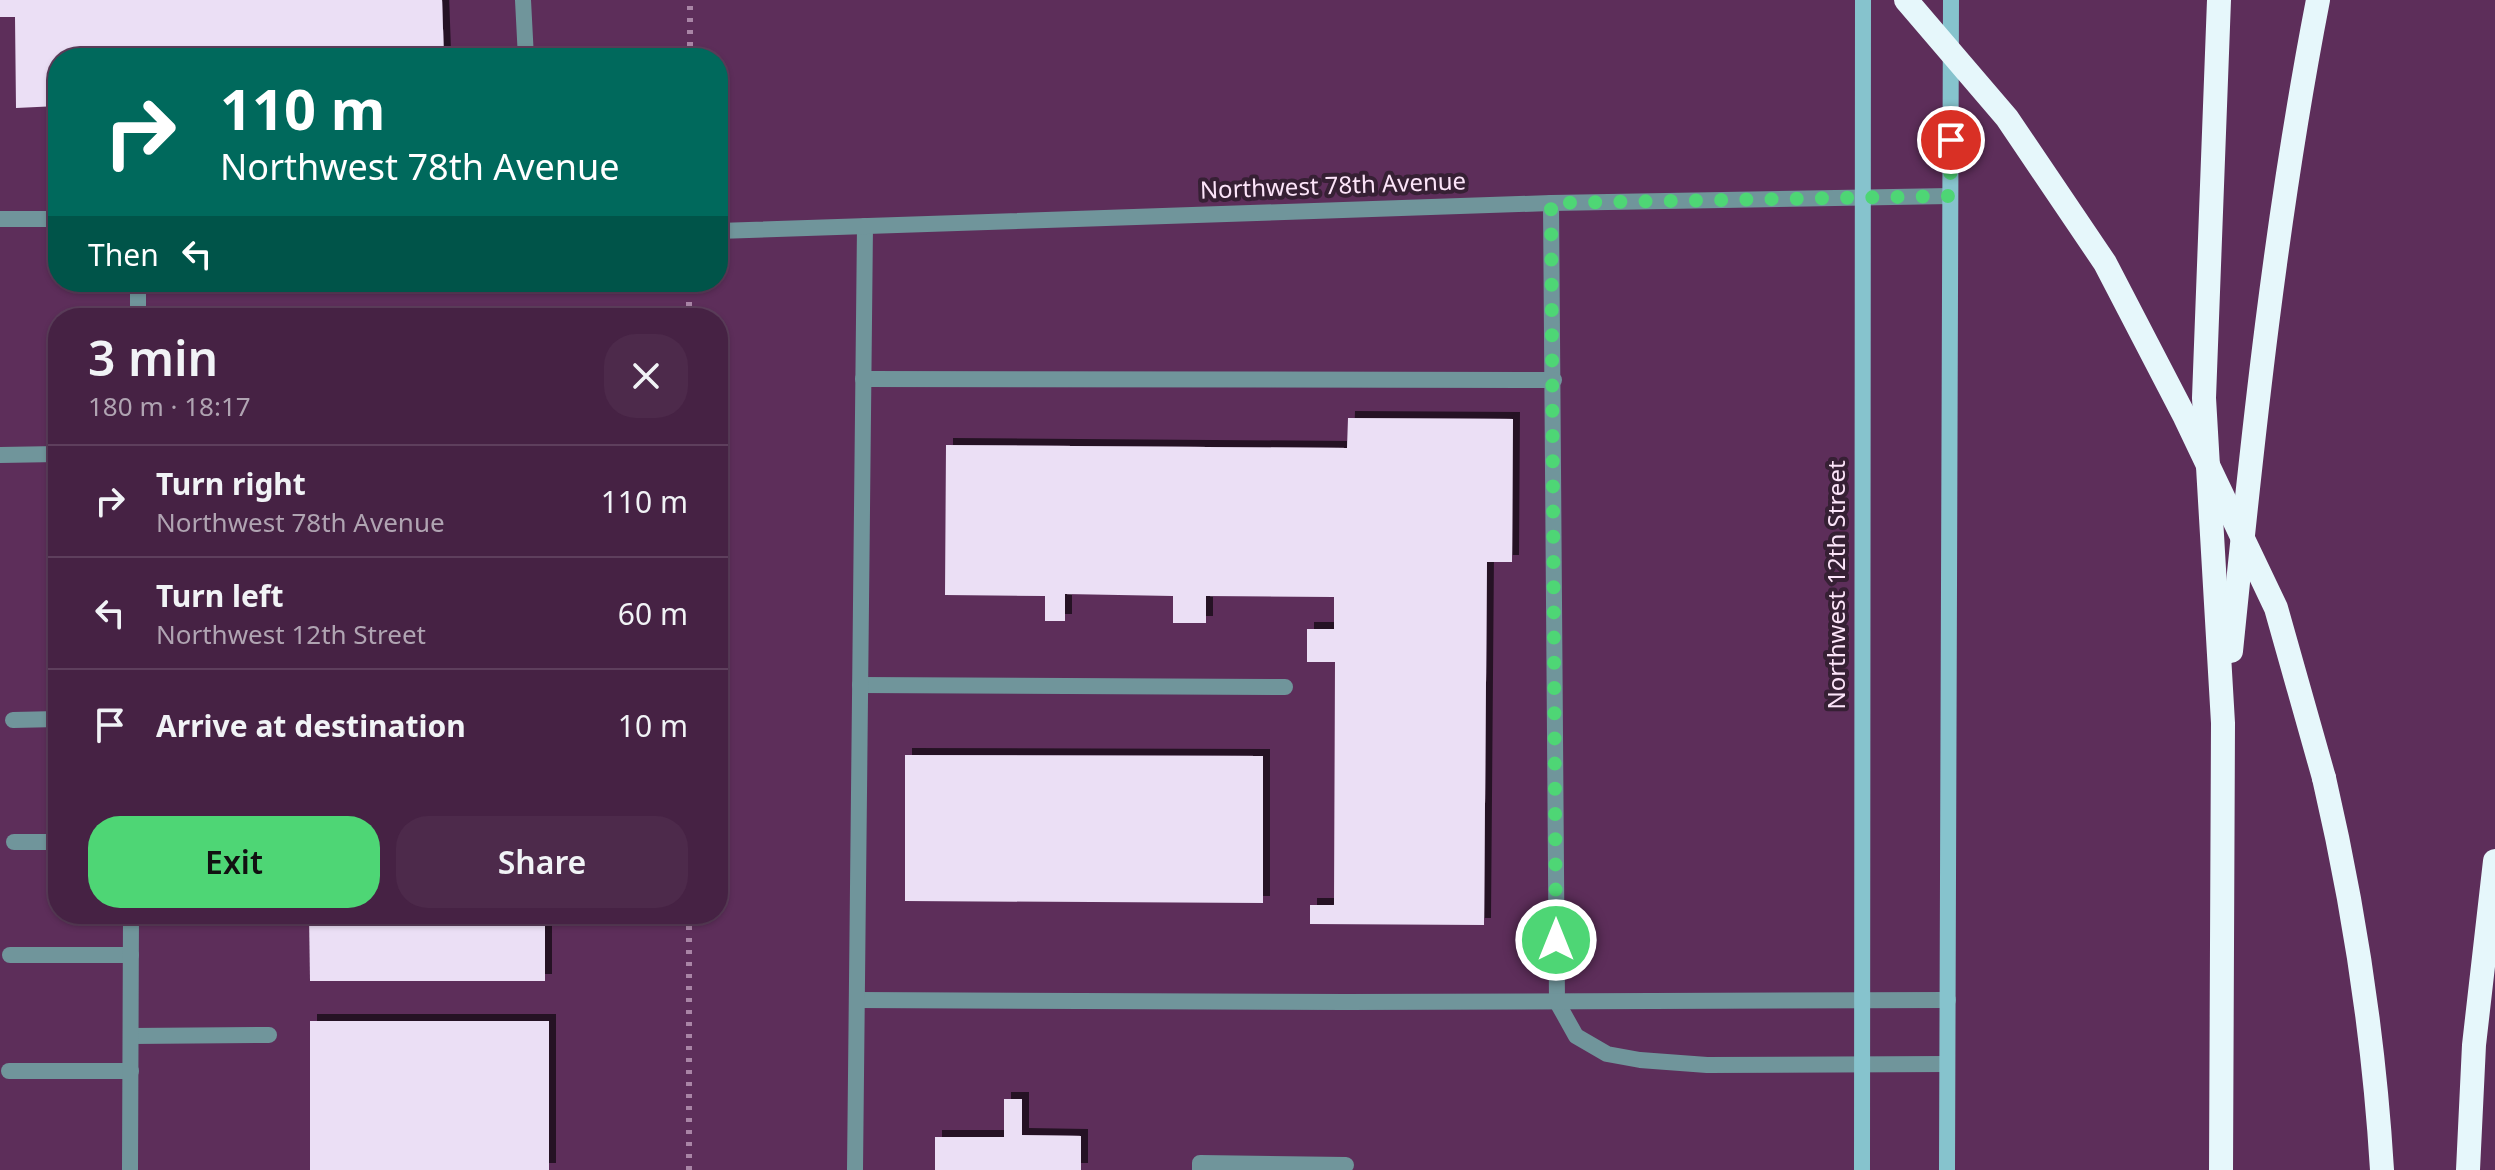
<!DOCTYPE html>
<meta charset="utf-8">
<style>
:root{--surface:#462244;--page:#4d2a4b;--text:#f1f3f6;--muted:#b0a4b2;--line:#5e3f5d;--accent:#4ed675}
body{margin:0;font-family:"Noto Sans",sans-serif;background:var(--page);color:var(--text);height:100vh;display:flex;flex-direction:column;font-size:30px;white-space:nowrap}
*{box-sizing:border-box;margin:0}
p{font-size:26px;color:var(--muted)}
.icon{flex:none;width:44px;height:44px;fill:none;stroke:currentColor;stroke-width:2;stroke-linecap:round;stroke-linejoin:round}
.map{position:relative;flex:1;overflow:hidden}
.sheet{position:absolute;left:48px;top:308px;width:680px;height:616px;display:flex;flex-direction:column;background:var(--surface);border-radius:32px;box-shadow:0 2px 6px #0004,0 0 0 2px var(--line)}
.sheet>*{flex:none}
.hud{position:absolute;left:48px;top:48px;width:680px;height:244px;border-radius:32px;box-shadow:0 2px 6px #0004,0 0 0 2px var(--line);background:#00695c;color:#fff;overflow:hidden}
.pin{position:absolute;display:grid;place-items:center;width:68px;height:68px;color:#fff;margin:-34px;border:4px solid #fff;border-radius:50%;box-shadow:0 2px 8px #0007}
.me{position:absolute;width:88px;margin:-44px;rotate:0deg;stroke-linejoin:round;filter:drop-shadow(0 0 6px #0008)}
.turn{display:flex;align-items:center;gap:28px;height:168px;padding:0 40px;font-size:36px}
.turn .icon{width:104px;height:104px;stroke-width:2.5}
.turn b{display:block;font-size:56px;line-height:68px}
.then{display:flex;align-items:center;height:76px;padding:0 40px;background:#0003;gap:16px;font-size:30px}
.round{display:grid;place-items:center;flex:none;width:84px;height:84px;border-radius:32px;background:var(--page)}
.summary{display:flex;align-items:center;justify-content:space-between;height:136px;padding:0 40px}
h1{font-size:48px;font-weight:600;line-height:60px}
.cta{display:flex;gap:16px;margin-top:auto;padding:16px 40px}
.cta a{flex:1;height:92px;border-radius:32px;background:var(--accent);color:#111;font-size:32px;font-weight:600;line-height:92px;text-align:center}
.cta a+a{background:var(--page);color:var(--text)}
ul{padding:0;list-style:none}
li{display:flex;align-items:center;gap:24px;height:112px;padding:0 40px;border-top:2px solid var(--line)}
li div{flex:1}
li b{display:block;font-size:30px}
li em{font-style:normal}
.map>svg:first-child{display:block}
.building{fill:#ebdff5;filter:url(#shadow)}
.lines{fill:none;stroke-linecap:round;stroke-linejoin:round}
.lane{stroke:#70959b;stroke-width:16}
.street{stroke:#70959b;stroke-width:16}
.secondary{stroke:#86c3cd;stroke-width:16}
.highway{stroke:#e6f7fb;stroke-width:24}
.rail{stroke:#a985a6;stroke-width:6;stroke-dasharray:4 8;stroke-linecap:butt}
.highway-bridge{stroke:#e6f7fb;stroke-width:24}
.route{stroke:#4ed675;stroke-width:14;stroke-dasharray:0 25.2}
.labels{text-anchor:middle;stroke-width:8;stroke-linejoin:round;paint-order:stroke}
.street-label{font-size:24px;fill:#fce4f9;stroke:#362034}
</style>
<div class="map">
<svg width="2495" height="1170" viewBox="0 0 2495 1170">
<defs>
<filter id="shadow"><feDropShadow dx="7" dy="-7" stdDeviation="0" flood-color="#0009"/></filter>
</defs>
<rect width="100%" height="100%" fill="#5d2e5a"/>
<g class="building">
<path d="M 0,0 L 442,0 L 444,58 L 58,58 L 58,106 L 16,108 L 15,17 L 0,17 Z"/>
<path d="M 1348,418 L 1513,419 L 1512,562 L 1487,562 L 1484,925 L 1310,924 L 1310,905 L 1334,905 L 1335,662 L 1307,662 L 1307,629 L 1334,629 L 1334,597 L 1206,596 L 1206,623 L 1173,623 L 1173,596 L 1065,594 L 1065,621 L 1045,621 L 1045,596 L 945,595 L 946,445 L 1347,448 Z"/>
<path d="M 905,755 L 1263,756 L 1263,903 L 905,901 Z"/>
<path d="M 309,914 L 545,914 L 545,981 L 310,981 Z"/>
<rect x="310" y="1021" width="239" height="149"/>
<path d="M 1004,1099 L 1022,1099 L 1022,1135 L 1081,1136 L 1081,1170 L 935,1170 L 935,1137 L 1004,1137 Z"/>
</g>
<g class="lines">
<g class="lane">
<path d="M 523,0 L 526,58"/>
<path d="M 1551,203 L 1557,1002 L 1576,1036 L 1607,1054 L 1640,1060 L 1707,1065 L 1947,1064"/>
<path d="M 138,318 L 138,282"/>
<path d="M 863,379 L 1554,380"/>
<path d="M 0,455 L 58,454"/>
<path d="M 860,685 L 1285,687"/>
<path d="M 13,720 L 58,719"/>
<path d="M 14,842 L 58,842"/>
<path d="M 10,955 L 131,955"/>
<path d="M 857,1000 L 1346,1002 L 1948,1000"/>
<path d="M 131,1036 L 269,1035"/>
<path d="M 9,1071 L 131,1071"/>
<path d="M 130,1170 L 131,914"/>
<path d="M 855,1170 L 865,226"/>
<path d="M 1200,1170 L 1200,1163 L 1346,1165"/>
</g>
<g class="street">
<path d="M 0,219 L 58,219"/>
<path d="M 718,231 L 1551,203 L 1950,196"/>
</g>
<g class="secondary">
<path d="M 1862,1170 L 1863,0"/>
<path d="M 1947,1170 L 1951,0"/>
</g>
<g class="highway">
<path d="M 2219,0 L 2204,398 L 2223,723 L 2221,1170"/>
<path d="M 2231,651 C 2253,433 2276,216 2318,0"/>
<path d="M 2324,778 C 2354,907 2374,1037 2382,1170"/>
<path d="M 2468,1170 L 2474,1045 L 2495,861"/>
</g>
<g class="rail">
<path d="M 690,58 L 690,0"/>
<path d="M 689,318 L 689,282"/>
<path d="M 689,1170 L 689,914"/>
</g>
<path class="highway-bridge" d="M 1906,0 L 2007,118 L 2105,263 L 2185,417 L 2276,608 L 2324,778"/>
</g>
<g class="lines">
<path class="route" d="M 1556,940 L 1551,203 L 1950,196 L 1951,140"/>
</g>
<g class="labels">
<g class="street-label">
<text transform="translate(1333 186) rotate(-2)" y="8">Northwest 78th Avenue</text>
<text transform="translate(1837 585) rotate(-90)" y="8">Northwest 12th Street</text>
</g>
</g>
</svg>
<div class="pin" style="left:1951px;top:140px;background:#d93025"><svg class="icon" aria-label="arrive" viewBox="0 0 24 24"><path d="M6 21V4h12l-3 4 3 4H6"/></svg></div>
<svg class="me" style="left:1556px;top:940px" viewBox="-20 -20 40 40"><circle r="17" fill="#4ed675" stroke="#fff" stroke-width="3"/><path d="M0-11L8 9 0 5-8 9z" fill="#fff"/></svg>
<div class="hud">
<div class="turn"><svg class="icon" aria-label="right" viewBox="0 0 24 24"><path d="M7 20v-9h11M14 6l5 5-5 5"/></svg><div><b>110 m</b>Northwest 78th Avenue</div></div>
<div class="then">Then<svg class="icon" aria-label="left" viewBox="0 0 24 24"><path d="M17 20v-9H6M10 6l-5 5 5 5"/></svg></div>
</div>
<section class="sheet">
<div class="summary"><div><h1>3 min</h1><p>180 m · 18:17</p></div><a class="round"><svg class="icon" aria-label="close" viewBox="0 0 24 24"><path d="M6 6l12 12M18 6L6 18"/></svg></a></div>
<ul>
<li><svg class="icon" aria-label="right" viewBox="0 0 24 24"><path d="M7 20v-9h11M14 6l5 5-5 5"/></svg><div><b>Turn right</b><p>Northwest 78th Avenue</p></div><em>110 m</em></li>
<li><svg class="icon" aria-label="left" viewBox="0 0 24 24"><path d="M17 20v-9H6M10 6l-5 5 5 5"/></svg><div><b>Turn left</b><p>Northwest 12th Street</p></div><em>60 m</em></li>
<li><svg class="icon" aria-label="arrive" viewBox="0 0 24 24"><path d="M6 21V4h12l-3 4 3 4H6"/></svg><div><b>Arrive at destination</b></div><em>10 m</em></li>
</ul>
<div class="cta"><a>Exit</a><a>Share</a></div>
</section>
</div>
